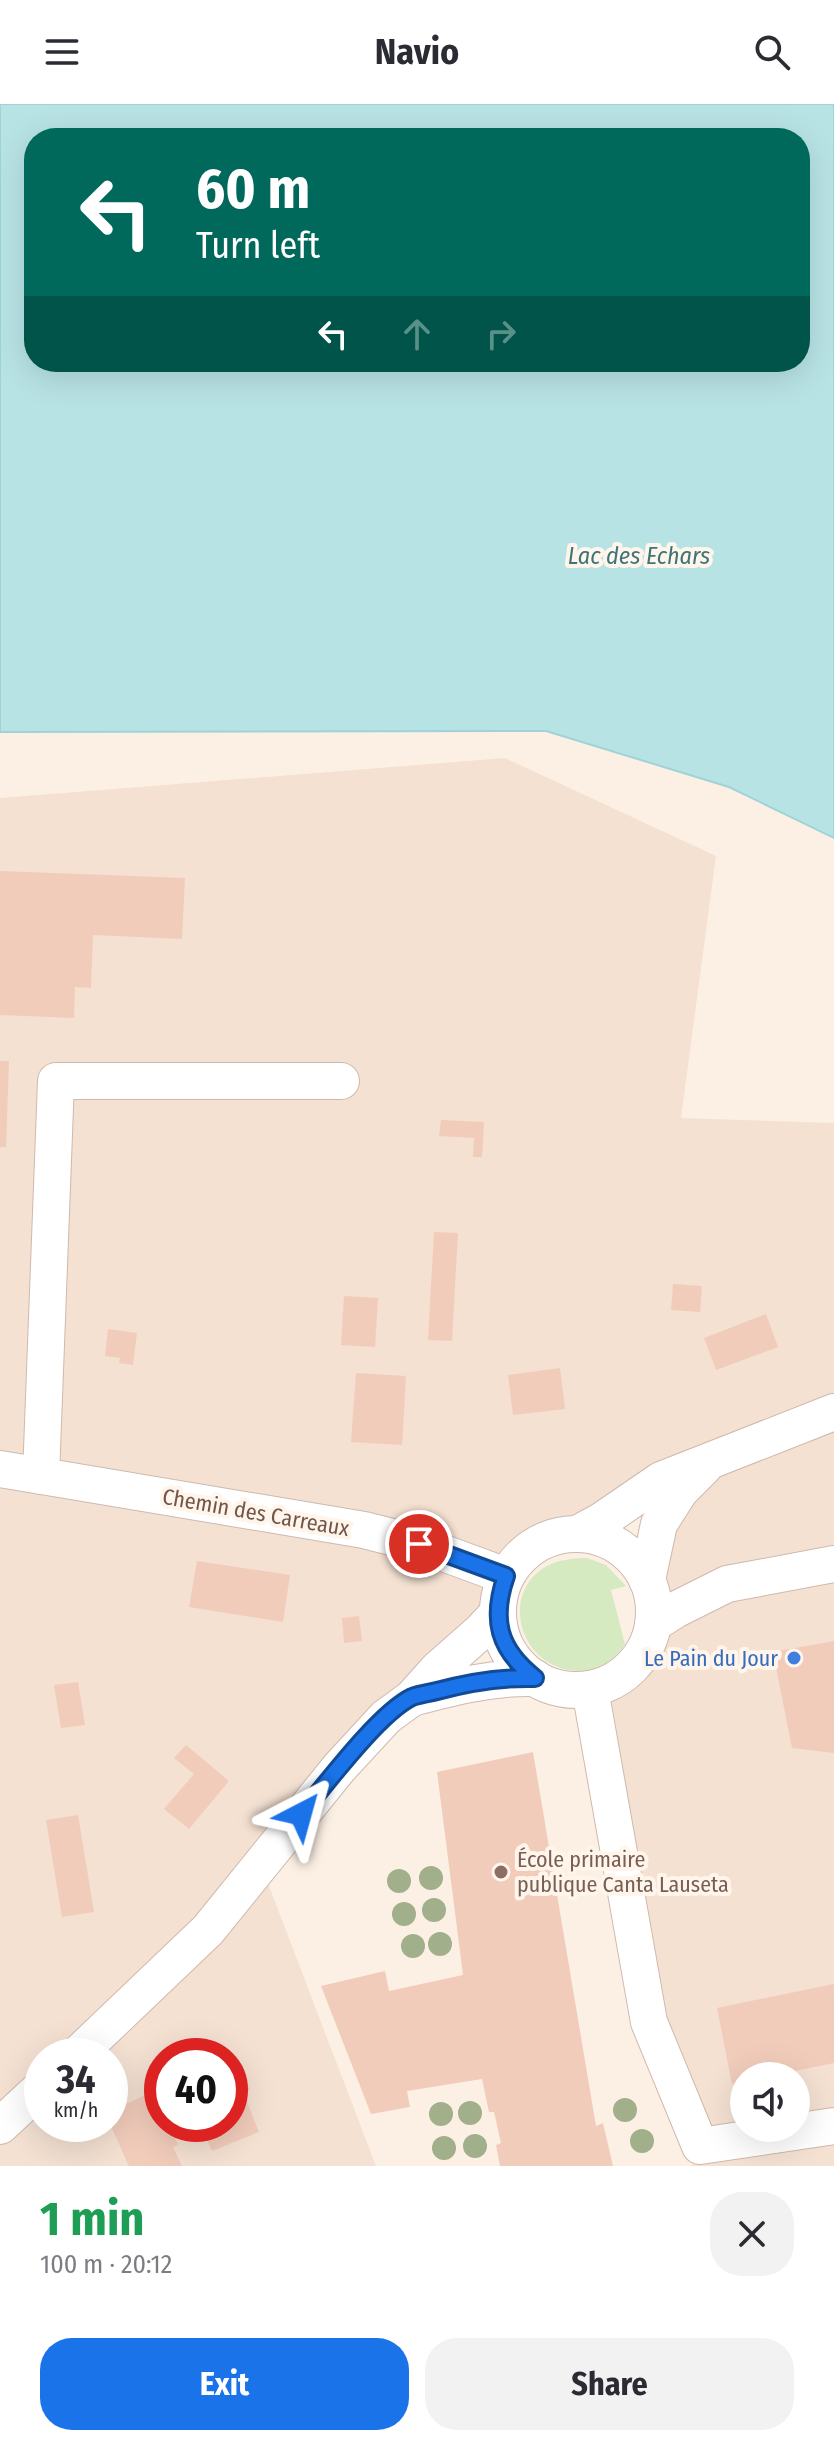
<!DOCTYPE html>
<meta charset="utf-8">
<style>
:root{--surface:#fff;--page:#f2f2f3;--text:#2b2b33;--muted:#7c7c81;--accent:#1a73e8}
body{margin:0;font-family:"Fira Sans Condensed",sans-serif;background:var(--page);color:var(--text);height:100vh;display:flex;flex-direction:column;font-size:30px;white-space:nowrap}
*{box-sizing:border-box;margin:0}
p{font-size:26px;color:var(--muted)}
.icon{flex:none;width:44px;height:44px;fill:none;stroke:currentColor;stroke-width:2;stroke-linecap:round;stroke-linejoin:round}
.map{position:relative;height:2062px;overflow:hidden}
.details{display:flex;flex-direction:column;background:var(--surface);flex:1}
.details>*{flex:none}
.hud{position:absolute;left:24px;top:24px;width:786px;height:244px;border-radius:32px;box-shadow:0 8px 32px #0002;background:#00695c;color:#fff;overflow:hidden}
.controls{position:absolute;left:730px;top:1958px;display:grid;gap:16px}
.controls a{display:grid;place-items:center;width:80px;height:80px;border-radius:50%;background:var(--surface);box-shadow:0 8px 32px #0002;font-size:40px}
.speed{position:absolute;left:24px;top:1934px;display:flex;gap:16px;font-size:40px;font-weight:700;text-align:center}
.speed>*{display:grid;place-content:center;width:104px;height:104px;border-radius:50%;background:var(--surface);box-shadow:0 8px 32px #0002;line-height:1}
.speed small{font-size:20px;font-weight:400}
.speed .limit{border:12px solid #d22;background:#fff;color:#111}
.pin{position:absolute;display:grid;place-items:center;width:68px;height:68px;color:#fff;margin:-34px;border:4px solid #fff;border-radius:50%;box-shadow:0 2px 8px #0007}
.me{position:absolute;width:88px;margin:-44px;rotate:39deg;stroke-linejoin:round;filter:drop-shadow(0 0 6px #0008)}
.turn{display:flex;align-items:center;gap:28px;height:168px;padding:0 40px;font-size:36px}
.turn .icon{width:104px;height:104px;stroke-width:2.5}
.turn b{display:block;font-size:56px;line-height:68px}
.lanes{display:flex;align-items:center;height:76px;padding:0 40px;background:#0003;justify-content:center;gap:40px;direction:ltr}
.lanes .off{opacity:.35}
.round{display:grid;place-items:center;flex:none;width:84px;height:84px;border-radius:32px;background:var(--page)}
.headline{display:flex;align-items:center;justify-content:space-between;height:136px;padding:0 40px}
h1{font-size:48px;font-weight:700;line-height:60px;color:#1e9e55}
.primary-button{display:flex;gap:16px;margin-top:auto;padding:16px 40px}
.primary-button a{flex:1;height:92px;border-radius:32px;background:var(--accent);color:#fff;font-size:32px;font-weight:700;line-height:92px;text-align:center}
.primary-button a+a{background:var(--page);color:var(--text)}
header{display:flex;justify-content:space-between;align-items:center;height:104px;padding:0 40px;background:var(--surface);font-size:36px;font-weight:700}
.map>svg:first-child{display:block}
.residential{fill:#f4e1d2;fill-rule:evenodd}
.green{fill:#d6eac2}
.water{fill:#b8e3e5;stroke:#9fd3d7;stroke-width:2;fill-rule:evenodd}
.building{fill:#f1ccbb}
.lines{fill:none;stroke-linecap:round;stroke-linejoin:round}
.minor-casing{stroke:#cfb9ad;stroke-width:38}
.minor{stroke:#fff;stroke-width:36}
.tree{fill:#a1af8b}
.route-casing{stroke:#114b97;stroke-width:20}
.route{stroke:#1a73e8;stroke-width:14}
.shop-dot{fill:#3f7fe0;stroke:#fff5ea;stroke-width:3}
.education-dot{fill:#8d6e63;stroke:#fff5ea;stroke-width:3}
.labels{text-anchor:middle;stroke-width:8;stroke-linejoin:round;paint-order:stroke}
.street-label{font-size:22px;fill:#74554a;stroke:#fff5ea}
.shop-label{font-size:22px;fill:#366cbe;stroke:#fff5ea;text-anchor:end}
.education-label{font-size:22px;fill:#785e54;stroke:#fff5ea;text-anchor:start}
.water-label{font-size:24px;font-style:italic;fill:#3d757a;stroke:#fff5ea}
</style>
<header><svg class="icon" aria-label="menu" viewBox="0 0 24 24"><path d="M4 6h16M4 12h16M4 18h16"/></svg>Navio<svg class="icon" aria-label="search" viewBox="0 0 24 24"><circle cx="10" cy="10" r="6"/><path d="M15 15l6 6"/></svg></header>
<div class="map">
<svg width="834" height="2062" viewBox="0 0 834 2062">
<rect width="100%" height="100%" fill="#fcf0e4"/>
<g class="residential">
<path d="M 505,654 L 716,752 L 681,1014 L 834,1019 L 834,1293 L 551,1420 L 318,1687 L 261,1761 L 376,2062 L 0,2062 L 0,694 ZM 42,1952 L 110,1952 L 110,2020 L 42,2020 ZM 162,1952 L 230,1952 L 230,2020 L 162,2020 Z"/>
<path d="M 834,1328 L 834,2062 L 692,2062 L 586,1590 L 640,1563 L 664,1524 L 657,1471 L 671,1416 L 703,1375 ZM 744,1972 L 796,1972 L 796,2024 L 744,2024 Z"/>
</g>
<path class="green" d="M 587,1454 L 606,1461 L 626,1482 L 611,1486 L 625,1540 C 615,1555 598,1567 579,1567 C 518,1566 497,1485 551,1460 C 563,1455 575,1454 587,1454 Z"/>
<path class="water" d="M 0,0 L 834,0 L 834,734 L 729,683 L 546,627 L 0,628 ZM 34,34 L 800,34 L 800,258 L 34,258 Z"/>
<g class="building">
<path d="M 0,767 L 185,774 L 182,835 L 93,831 L 91,884 L 75,883 L 74,914 L 0,911 Z"/>
<path d="M 0,957 L 9,957 L 6,1043 L 0,1043 Z"/>
<path d="M 441,1016 L 484,1018 L 482,1053 L 473,1053 L 474,1034 L 439,1032 Z"/>
<path d="M 434,1128 L 458,1129 L 452,1237 L 428,1236 Z"/>
<path d="M 673,1180 L 702,1182 L 700,1208 L 671,1206 Z"/>
<path d="M 344,1192 L 378,1194 L 375,1243 L 341,1241 Z"/>
<path d="M 766,1210 L 778,1243 L 716,1266 L 704,1234 Z"/>
<path d="M 108,1225 L 137,1229 L 133,1261 L 119,1259 L 120,1254 L 105,1252 Z"/>
<path d="M 560,1264 L 565,1305 L 513,1311 L 508,1271 Z"/>
<path d="M 356,1269 L 406,1272 L 402,1341 L 351,1338 Z"/>
<path d="M 197,1457 L 290,1471 L 283,1518 L 189,1503 Z"/>
<path d="M 359,1512 L 362,1537 L 344,1539 L 342,1514 Z"/>
<path d="M 834,1537 L 834,1649 L 792,1644 L 773,1548 Z"/>
<path d="M 78,1578 L 85,1621 L 61,1624 L 54,1581 Z"/>
<path d="M 186,1641 L 229,1677 L 189,1725 L 164,1705 L 194,1670 L 174,1654 Z"/>
<path d="M 533,1648 L 596,2022 L 603,2019 L 613,2062 L 500,2062 L 496,2041 L 501,2039 L 494,2008 L 489,2008 L 482,1975 L 407,1987 L 410,2003 L 371,2010 L 321,1882 L 385,1867 L 389,1887 L 463,1871 L 437,1668 Z"/>
<path d="M 78,1711 L 94,1808 L 62,1813 L 46,1716 Z"/>
<path d="M 834,1880 L 834,1959 L 770,1972 L 744,1972 L 744,1977 L 732,1980 L 717,1904 Z"/>
<path d="M 238,1959 L 250,1986 L 243,1988 L 259,2028 L 212,2047 L 200,2020 L 230,2020 L 230,1963 Z"/>
<path d="M 154,1987 L 162,2005 L 162,2020 L 169,2020 L 178,2041 L 173,2043 L 182,2062 L 129,2062 L 110,2020 L 110,2012 L 126,2004 L 124,2001 Z"/>
</g>
<g class="lines">
<defs>
<g id="minor">
<path d="M 0,1365 L 364,1426 L 419,1440 L 506,1472"/>
<path d="M 41,1372 L 56,977 L 341,977"/>
<path d="M 577,1430 L 601,1417 L 661,1376 L 834,1308"/>
<circle cx="576" cy="1508" r="78"/>
<path d="M 647,1476 L 659,1420 L 680,1387 L 704,1363"/>
<path d="M 653,1520 L 675,1506 L 727,1480 L 834,1460"/>
<path d="M 590,1585 L 649,1918 L 700,2042 L 834,2022"/>
<path d="M 412,1594 C 453,1583 492,1573 535,1574"/>
<path d="M 76,1952 L 208,1826 L 339,1664 L 386,1613 L 412,1594 L 438,1565 L 480,1528 L 497,1510"/>
<path d="M 0,2022 L 42,1983"/>
</g>
</defs>
<use href="#minor" class="minor-casing"/>
<use href="#minor" class="minor"/>
</g>
<g class="tree">
<circle cx="431" cy="1774" r="12"/>
<circle cx="399" cy="1777" r="12"/>
<circle cx="434" cy="1806" r="12"/>
<circle cx="404" cy="1810" r="12"/>
<circle cx="440" cy="1840" r="12"/>
<circle cx="413" cy="1842" r="12"/>
<circle cx="625" cy="2006" r="12"/>
<circle cx="470" cy="2009" r="12"/>
<circle cx="441" cy="2010" r="12"/>
<circle cx="642" cy="2037" r="12"/>
<circle cx="475" cy="2042" r="12"/>
<circle cx="444" cy="2044" r="12"/>
</g>
<g class="lines">
<defs>
<path id="route" d="M 301,1710 C 326,1680 379,1609 412,1593 C 420,1590 429,1589 437,1587 C 470,1578 501,1573 535,1574 C 498,1545 491,1515 506,1472 L 419,1440"/>
</defs>
<use href="#route" class="route-casing"/>
<use href="#route" class="route"/>
</g>
<circle class="shop-dot" cx="794" cy="1554" r="8"/>
<circle class="education-dot" cx="501" cy="1768" r="8"/>
<g class="labels">
<g class="street-label">
<text transform="translate(256 1408) rotate(10)" y="8">Chemin des Carreaux</text>
</g>
<g class="shop-label">
<text x="778" y="1562">Le Pain du Jour</text>
</g>
<g class="education-label">
<text x="517" y="1763">École primaire<tspan x="517" dy="25">publique Canta Lauseta</tspan></text>
</g>
<g class="water-label">
<text x="639" y="460">Lac des Echars</text>
</g>
</g>
</svg>
<div class="controls">
<a><svg class="icon" aria-label="sound" viewBox="0 0 24 24"><path d="M4 9h4l5-4v14l-5-4H4zM17 9q2 3 0 6"/></svg></a>
</div>
<div class="speed"><div>34<small>km/h</small></div><div class="limit">40</div></div>
<div class="pin" style="left:419px;top:1440px;background:#d93025"><svg class="icon" aria-label="arrive" viewBox="0 0 24 24"><path d="M6 21V4h12l-3 4 3 4H6"/></svg></div>
<svg class="me" style="left:301px;top:1710px" viewBox="-20 -20 40 40"><path d="M0-17L14 15 0 8-14 15z" fill="#1a73e8" stroke="#fff" stroke-width="4"/></svg>
<div class="hud">
<div class="turn"><svg class="icon" aria-label="left" viewBox="0 0 24 24"><path d="M17 20v-9H6M10 6l-5 5 5 5"/></svg><div><b>60 m</b>Turn left</div></div>
<div class="lanes"><svg class="icon" aria-label="left" viewBox="0 0 24 24"><path d="M17 20v-9H6M10 6l-5 5 5 5"/></svg><svg class="icon off" aria-label="ahead" viewBox="0 0 24 24"><path d="M12 20V5M6 11l6-6 6 6"/></svg><svg class="icon off" aria-label="right" viewBox="0 0 24 24"><path d="M7 20v-9h11M14 6l5 5-5 5"/></svg></div>
</div>
</div>
<section class="details">
<div class="headline"><div><h1>1 min</h1><p>100 m · 20:12</p></div><a class="round"><svg class="icon" aria-label="close" viewBox="0 0 24 24"><path d="M6 6l12 12M18 6L6 18"/></svg></a></div>
<div class="primary-button"><a>Exit</a><a>Share</a></div>
</section>
